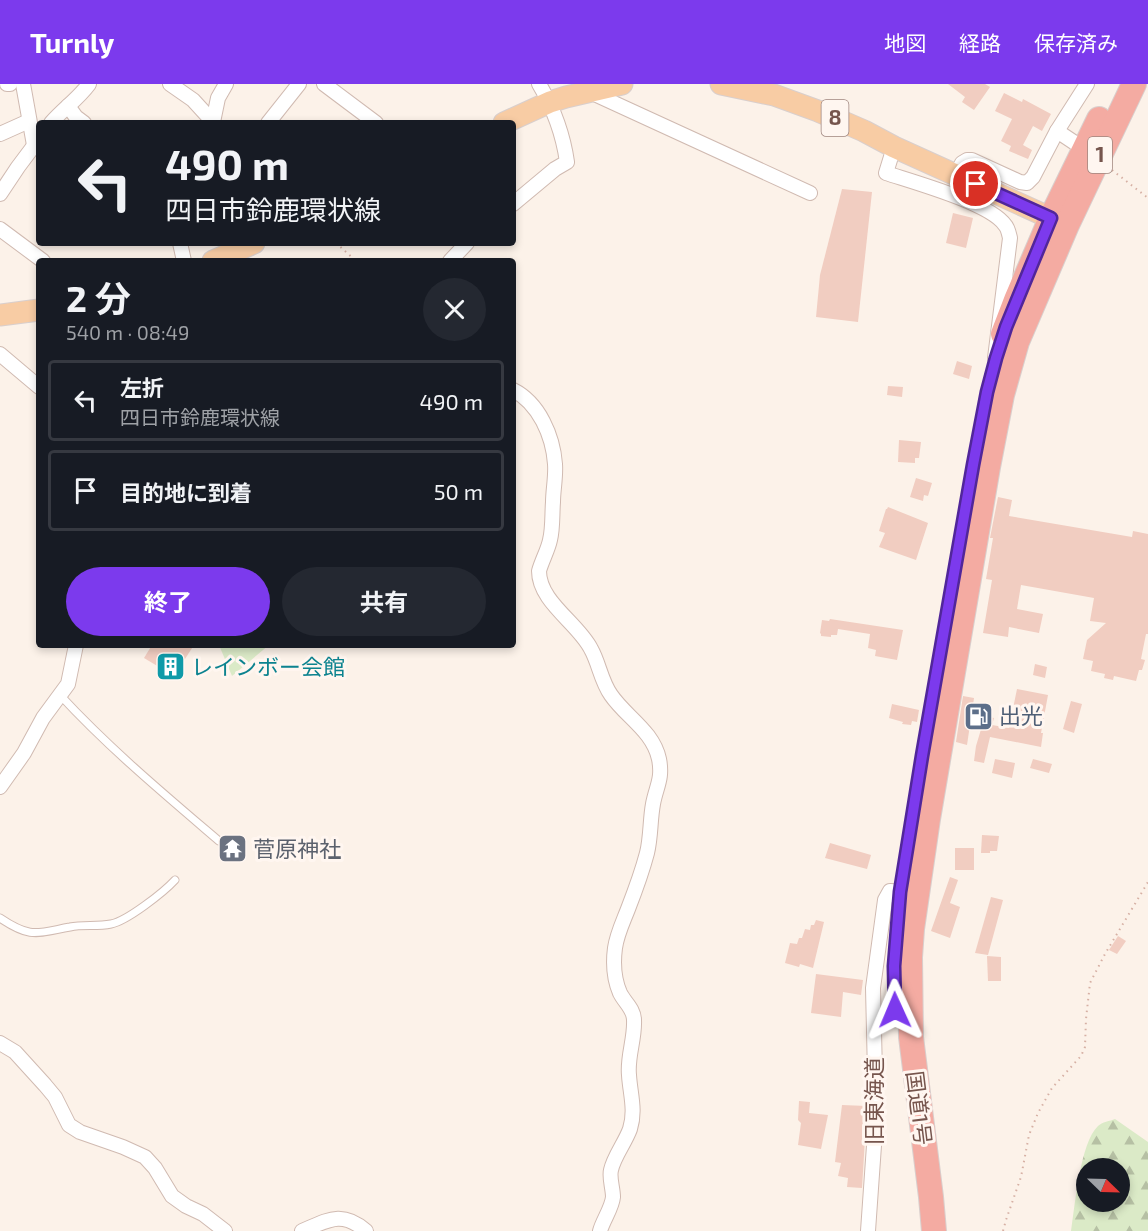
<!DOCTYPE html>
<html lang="ja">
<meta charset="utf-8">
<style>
:root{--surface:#171b24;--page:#242831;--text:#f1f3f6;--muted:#9ea1a6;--line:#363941;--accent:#7c3aed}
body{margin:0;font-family:"Exo 2","Noto Sans JP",sans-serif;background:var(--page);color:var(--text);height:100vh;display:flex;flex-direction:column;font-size:22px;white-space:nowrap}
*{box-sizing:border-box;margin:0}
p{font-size:20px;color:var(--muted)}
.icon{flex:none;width:33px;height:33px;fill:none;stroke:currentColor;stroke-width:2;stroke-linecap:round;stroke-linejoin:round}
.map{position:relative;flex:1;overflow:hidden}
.drawer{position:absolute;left:36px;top:174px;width:480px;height:390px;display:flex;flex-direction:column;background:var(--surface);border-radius:6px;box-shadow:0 3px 9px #0003}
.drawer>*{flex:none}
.hud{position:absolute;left:36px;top:36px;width:480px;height:126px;border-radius:6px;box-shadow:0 3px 9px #0003;background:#171b24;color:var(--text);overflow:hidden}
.needle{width:39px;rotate:113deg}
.tools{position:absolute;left:1076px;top:1074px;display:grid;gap:12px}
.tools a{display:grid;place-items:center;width:54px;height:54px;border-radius:50%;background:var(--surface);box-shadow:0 3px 9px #0003;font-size:30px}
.pin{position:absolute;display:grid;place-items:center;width:51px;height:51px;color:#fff;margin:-26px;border:3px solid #fff;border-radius:50%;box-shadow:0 2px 6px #0007}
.me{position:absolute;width:66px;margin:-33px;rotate:359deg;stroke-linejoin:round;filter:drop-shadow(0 0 4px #0008)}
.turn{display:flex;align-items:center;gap:21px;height:126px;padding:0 30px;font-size:27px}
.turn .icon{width:78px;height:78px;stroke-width:2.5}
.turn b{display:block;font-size:42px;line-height:51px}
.round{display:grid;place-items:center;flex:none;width:63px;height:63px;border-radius:32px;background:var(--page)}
.head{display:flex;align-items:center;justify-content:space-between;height:102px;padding:0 30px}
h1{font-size:36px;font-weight:700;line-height:45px}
.cta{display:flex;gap:12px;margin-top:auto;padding:12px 30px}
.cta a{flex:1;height:69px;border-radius:36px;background:var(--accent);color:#fff;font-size:24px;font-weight:700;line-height:69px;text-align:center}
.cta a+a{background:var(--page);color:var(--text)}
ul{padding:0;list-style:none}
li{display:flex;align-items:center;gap:18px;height:81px;margin:0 12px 9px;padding:0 18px;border:3px solid var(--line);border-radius:6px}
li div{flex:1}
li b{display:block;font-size:22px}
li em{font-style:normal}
header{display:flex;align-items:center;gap:36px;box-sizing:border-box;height:84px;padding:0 30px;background:var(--accent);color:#fff}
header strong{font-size:28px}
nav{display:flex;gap:33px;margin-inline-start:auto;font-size:21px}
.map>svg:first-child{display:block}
.forest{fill:url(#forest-firs);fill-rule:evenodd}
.park{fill:#dbeac7}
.building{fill:#f1cdc1}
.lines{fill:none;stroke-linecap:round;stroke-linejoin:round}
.lane-casing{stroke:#d0bab1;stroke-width:9}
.street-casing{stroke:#d0bab1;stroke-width:16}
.primary-casing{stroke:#d9cfcd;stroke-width:23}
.highway-casing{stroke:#d9cfcd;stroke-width:26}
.path{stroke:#d6b0a4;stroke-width:2;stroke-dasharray:1.5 4.5;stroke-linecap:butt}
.lane{stroke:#fff;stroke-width:7}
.street{stroke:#fff;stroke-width:14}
.primary{stroke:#f8cca4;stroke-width:21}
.highway{stroke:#f4aba2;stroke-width:24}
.route-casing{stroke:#51269a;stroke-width:15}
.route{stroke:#7c3aed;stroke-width:10}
.labels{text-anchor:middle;stroke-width:6;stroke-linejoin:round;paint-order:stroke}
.shield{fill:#fff6f0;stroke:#9f857e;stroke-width:1.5}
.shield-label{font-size:21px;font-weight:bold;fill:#76554d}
.culture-label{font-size:22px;fill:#0d838f;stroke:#fff6f0;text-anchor:start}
.service-label{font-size:22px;fill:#4e5e75;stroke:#fff6f0;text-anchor:start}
.worship-label{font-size:22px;fill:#5b616d;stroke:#fff6f0;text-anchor:start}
.street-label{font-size:22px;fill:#76554d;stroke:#fff6f0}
</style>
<header>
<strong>Turnly</strong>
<nav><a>地図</a><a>経路</a><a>保存済み</a></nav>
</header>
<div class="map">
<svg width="1148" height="1147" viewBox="0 0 1148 1147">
<defs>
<pattern id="forest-firs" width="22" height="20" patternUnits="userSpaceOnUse" patternTransform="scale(1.5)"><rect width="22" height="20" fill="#dbeac7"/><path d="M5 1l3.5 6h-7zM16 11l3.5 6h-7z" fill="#b6c0a4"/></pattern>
</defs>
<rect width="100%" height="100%" fill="#fcf2e9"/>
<path class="forest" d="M 1115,1035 L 1148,1058 L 1148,1147 L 1071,1147 C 1075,1122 1080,1059 1098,1042 C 1102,1038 1110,1037 1115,1035 ZM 1086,1084 L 1119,1084 L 1119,1118 L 1086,1118 Z"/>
<path class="park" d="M 219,561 L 269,561 L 232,592 Z"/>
<g class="building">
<path d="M 948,0 L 985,0 L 990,3 L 974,26 L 962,18 L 965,13 Z"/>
<path d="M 1004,9 L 1022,18 L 1023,15 L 1051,30 L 1042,47 L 1033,42 L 1023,61 L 1032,66 L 1028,75 L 1009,67 L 1011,62 L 1001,57 L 1012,35 L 995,27 Z"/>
<path d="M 842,105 L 872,108 L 858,238 L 816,233 L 820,191 Z"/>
<path d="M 953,129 L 973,134 L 966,164 L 946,159 Z"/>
<path d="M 957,277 L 972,282 L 969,295 L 953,290 Z"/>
<path d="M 888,302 L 903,303 L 902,313 L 887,311 Z"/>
<path d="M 899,356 L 921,358 L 919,374 L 915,374 L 915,379 L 898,378 Z"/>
<path d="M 916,394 L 932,399 L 928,412 L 924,411 L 923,417 L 910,413 Z"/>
<path d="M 998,413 L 1012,416 L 1009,432 L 1132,453 L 1133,447 L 1148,450 L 1148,550 L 1146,550 L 1141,575 L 1145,576 L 1142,586 L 1139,586 L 1136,597 L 1114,592 L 1113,596 L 1104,594 L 1105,590 L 1091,587 L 1093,577 L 1083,575 L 1087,556 L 1106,539 L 1090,537 L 1094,514 L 1021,501 L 1017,525 L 1043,530 L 1039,549 L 1009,543 L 1008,553 L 983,549 L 992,496 L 986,495 L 993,454 L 990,454 Z"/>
<path d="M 888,423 L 928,439 L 916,476 L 879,463 L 885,449 L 879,447 L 886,425 L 887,425 Z"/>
<path d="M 830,535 L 903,546 L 897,576 L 875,572 L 876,566 L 868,564 L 870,550 L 838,545 L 837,551 L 831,551 L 831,553 L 821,552 L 821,550 L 820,549 L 822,536 L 829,537 Z"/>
<path d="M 152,561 L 194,561 L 174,592 L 144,574 Z"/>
<path d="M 1035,580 L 1047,583 L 1045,594 L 1033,591 Z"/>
<path d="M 1017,605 L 1048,611 L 1041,649 L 1043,649 L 1041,663 L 990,653 L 984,679 L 974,677 L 976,662 L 985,632 L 994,634 L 992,641 L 1009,644 Z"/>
<path d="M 963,612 L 974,614 L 967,661 L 956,658 Z"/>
<path d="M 1071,617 L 1082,620 L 1074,649 L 1063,645 Z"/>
<path d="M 892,620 L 919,626 L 917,638 L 912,637 L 911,641 L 902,640 L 903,638 L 889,634 Z"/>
<path d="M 995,675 L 1015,679 L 1012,694 L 992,689 Z"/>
<path d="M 1033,675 L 1052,680 L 1049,689 L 1030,684 Z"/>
<path d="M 982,751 L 999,752 L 997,767 L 990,767 L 990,769 L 981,769 Z"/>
<path d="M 830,759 L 871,771 L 867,785 L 825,774 Z"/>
<rect x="955" y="764" width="19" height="22"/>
<path d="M 950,793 L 958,796 L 950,819 L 960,823 L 950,854 L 931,847 Z"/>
<path d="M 991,813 L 1003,816 L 988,871 L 975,869 Z"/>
<path d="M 816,836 L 824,838 L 813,884 L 800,880 L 799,883 L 785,879 L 790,859 L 797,860 L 799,854 L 802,854 L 805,845 L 810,846 L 811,841 L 814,841 Z"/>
<path d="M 1118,852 L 1126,857 L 1117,870 L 1109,866 Z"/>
<path d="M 987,872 L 1001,873 L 1001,897 L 988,897 Z"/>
<path d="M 816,890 L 863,896 L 861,911 L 843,908 L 841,933 L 811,929 Z"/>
<path d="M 799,1017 L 810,1018 L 809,1029 L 828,1031 L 821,1065 L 798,1061 L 801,1039 L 798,1036 Z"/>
<path d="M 842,1021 L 867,1022 L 862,1104 L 847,1103 L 848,1094 L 838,1092 L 841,1079 L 835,1078 Z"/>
</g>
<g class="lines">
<defs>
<g id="lane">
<path d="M 60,611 C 109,664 164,710 219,757"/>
<path d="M 0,834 C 31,855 37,849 70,843 C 83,840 97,843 111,840 C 127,837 164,808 175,796"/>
</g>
<g id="street">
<path d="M 7,0 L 10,0"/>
<path d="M 23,0 L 34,61"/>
<path d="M 170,0 L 193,16 L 214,39"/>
<path d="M 324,0 L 376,39"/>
<path d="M 590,8 L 810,109"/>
<path d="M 68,22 L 76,33 L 84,39"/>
<path d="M 213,38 L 218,14 L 226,0"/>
<path d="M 51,39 C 63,25 78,15 89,0"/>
<path d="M 268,39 L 299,0"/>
<path d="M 1057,47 L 1084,65"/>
<path d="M 0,50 L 29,37"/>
<path d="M 894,63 L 886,89 C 913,98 990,119 1005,141 C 1008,144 1009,150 1010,154 L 995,274"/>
<path d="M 956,91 L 962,79 L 967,76 L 972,76 L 1020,98 L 1027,99 L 1033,93 L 1057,47 L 1087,0"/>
<path d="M 0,110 L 18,83 L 39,55"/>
<path d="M 513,120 L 555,85 L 567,78 C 563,50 554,25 539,0"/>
<path d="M 0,145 L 43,177"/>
<path d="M 180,159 L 184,177"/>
<path d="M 450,177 L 467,159"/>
<path d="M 0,270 L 39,303"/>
<path d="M 513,306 C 539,319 553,352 555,380 C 556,393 553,406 553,418 C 552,430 553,444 550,456 C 548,466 542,476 539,487 C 539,518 578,539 591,565 C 599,579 601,597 611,611 C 626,633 653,647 659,675 C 663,695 656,703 653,720 C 650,736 651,753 647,769 C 642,788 635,807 628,825 C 623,838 617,850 615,864 C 613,879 614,895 620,909 C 625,919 634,925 634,936 C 635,955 627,973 629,991 C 630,1009 636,1026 630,1045 C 625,1059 614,1072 611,1086 C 609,1094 613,1104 613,1113 C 612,1124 603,1136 600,1147"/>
<path d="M 0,703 L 24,669 L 43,634 L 68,600 L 76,561"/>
<path d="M 0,959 L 15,968 L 45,1001 L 55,1013 L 69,1041 L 80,1048 L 123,1063 L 145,1073 L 155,1084 L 172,1112 L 186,1122 L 203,1130 L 225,1147"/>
<path d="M 302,1147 C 328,1136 342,1126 366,1147"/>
<path d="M 868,1147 L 876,1033 L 873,904 L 885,816 L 890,807 L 916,809"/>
</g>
<g id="primary">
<path d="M 721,0 L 774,11 L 818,27 L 864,47 L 894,63 L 1066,141"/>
<path d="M 504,39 L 550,18 L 566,13 L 622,0"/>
<path d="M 213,177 L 254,159"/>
<path d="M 0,231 L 39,226"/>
</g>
<g id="highway">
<path d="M 1003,250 L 1016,216 L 1051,134 L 1099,35"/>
<path d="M 934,1147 L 931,1113 L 911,953 L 910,873 L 912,845 L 928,735 L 988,383 L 1002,311 L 1017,258 L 1067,141 L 1134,0"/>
</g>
</defs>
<use href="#lane" class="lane-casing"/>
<use href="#street" class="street-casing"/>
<use href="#primary" class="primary-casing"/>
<use href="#highway" class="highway-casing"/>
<g class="path">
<path d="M 1112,86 L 1148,114"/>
<path d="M 336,159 L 356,177"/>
<path d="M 1003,1147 L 1006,1136 L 1021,1093 L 1029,1051 L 1038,1029 L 1052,1004 L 1081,972 L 1085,963 L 1086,935 L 1090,899 L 1105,870 L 1148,798"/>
</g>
<use href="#lane" class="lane"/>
<use href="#street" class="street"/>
<use href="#primary" class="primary"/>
<use href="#highway" class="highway"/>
</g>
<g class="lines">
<defs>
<path id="route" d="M 895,926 L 894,882 L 900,808 L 922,672 L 973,381 L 987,308 L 996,274 L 1006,243 L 1051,134 L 976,100"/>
</defs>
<use href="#route" class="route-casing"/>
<use href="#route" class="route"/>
</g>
<defs>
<symbol id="building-square" viewBox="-11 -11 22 22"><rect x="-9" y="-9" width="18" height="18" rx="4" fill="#0f9aa8" stroke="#fff6f0"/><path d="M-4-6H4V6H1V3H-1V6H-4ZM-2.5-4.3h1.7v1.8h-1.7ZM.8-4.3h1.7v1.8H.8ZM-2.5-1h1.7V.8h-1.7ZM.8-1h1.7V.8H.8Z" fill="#fff"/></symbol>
<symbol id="fuel-square" viewBox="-11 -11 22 22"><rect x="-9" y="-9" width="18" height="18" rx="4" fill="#5c6f8a" stroke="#fff6f0"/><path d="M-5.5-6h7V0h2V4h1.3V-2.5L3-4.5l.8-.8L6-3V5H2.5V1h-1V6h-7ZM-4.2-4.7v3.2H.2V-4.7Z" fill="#fff"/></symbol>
<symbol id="temple-square" viewBox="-11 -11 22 22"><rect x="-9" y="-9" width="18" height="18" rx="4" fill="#6b7280" stroke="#fff6f0"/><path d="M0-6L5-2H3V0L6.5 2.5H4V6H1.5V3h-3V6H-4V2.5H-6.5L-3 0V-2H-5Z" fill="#fff"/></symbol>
</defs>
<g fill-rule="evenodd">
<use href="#building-square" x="154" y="566" width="33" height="33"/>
<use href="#fuel-square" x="962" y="616" width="33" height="33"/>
<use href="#temple-square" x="216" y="748" width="33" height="33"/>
</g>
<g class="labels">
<g class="shield">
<rect x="821.5" y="16" width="27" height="36" rx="4.5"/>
<rect x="1088" y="53" width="24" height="36" rx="4.5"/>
</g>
<g class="shield-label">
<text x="835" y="41">8</text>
<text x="1100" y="78">1</text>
</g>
<g class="culture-label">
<text x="191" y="591">レインボー会館</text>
</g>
<g class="service-label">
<text x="999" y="640">出光</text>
</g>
<g class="worship-label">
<text x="253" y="773">菅原神社</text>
</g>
<g class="street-label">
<text transform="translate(874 1017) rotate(-90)" y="8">旧東海道</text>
<text transform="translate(919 1024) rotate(83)" y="8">国道1号</text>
</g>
</g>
</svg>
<div class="tools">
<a><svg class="needle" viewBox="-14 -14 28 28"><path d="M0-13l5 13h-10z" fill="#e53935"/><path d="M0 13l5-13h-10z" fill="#9ea1a6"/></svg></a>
</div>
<div class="pin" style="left:976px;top:100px;background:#d93025"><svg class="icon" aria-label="arrive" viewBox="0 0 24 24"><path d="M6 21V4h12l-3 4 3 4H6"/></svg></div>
<svg class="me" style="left:895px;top:926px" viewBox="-20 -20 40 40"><path d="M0-17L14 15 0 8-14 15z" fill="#7c3aed" stroke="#fff" stroke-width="4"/></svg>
<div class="hud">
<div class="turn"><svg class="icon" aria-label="left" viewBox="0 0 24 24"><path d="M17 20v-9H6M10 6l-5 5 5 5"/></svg><div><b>490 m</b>四日市鈴鹿環状線</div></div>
</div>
<section class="drawer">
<div class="head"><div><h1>2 分</h1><p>540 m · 08:49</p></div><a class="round"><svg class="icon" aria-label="close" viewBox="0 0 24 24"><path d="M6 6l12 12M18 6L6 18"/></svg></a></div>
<ul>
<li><svg class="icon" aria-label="left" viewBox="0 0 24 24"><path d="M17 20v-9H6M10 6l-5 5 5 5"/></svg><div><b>左折</b><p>四日市鈴鹿環状線</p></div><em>490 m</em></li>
<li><svg class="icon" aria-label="arrive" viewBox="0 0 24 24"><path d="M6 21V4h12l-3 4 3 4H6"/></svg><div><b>目的地に到着</b></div><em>50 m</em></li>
</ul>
<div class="cta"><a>終了</a><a>共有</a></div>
</section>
</div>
